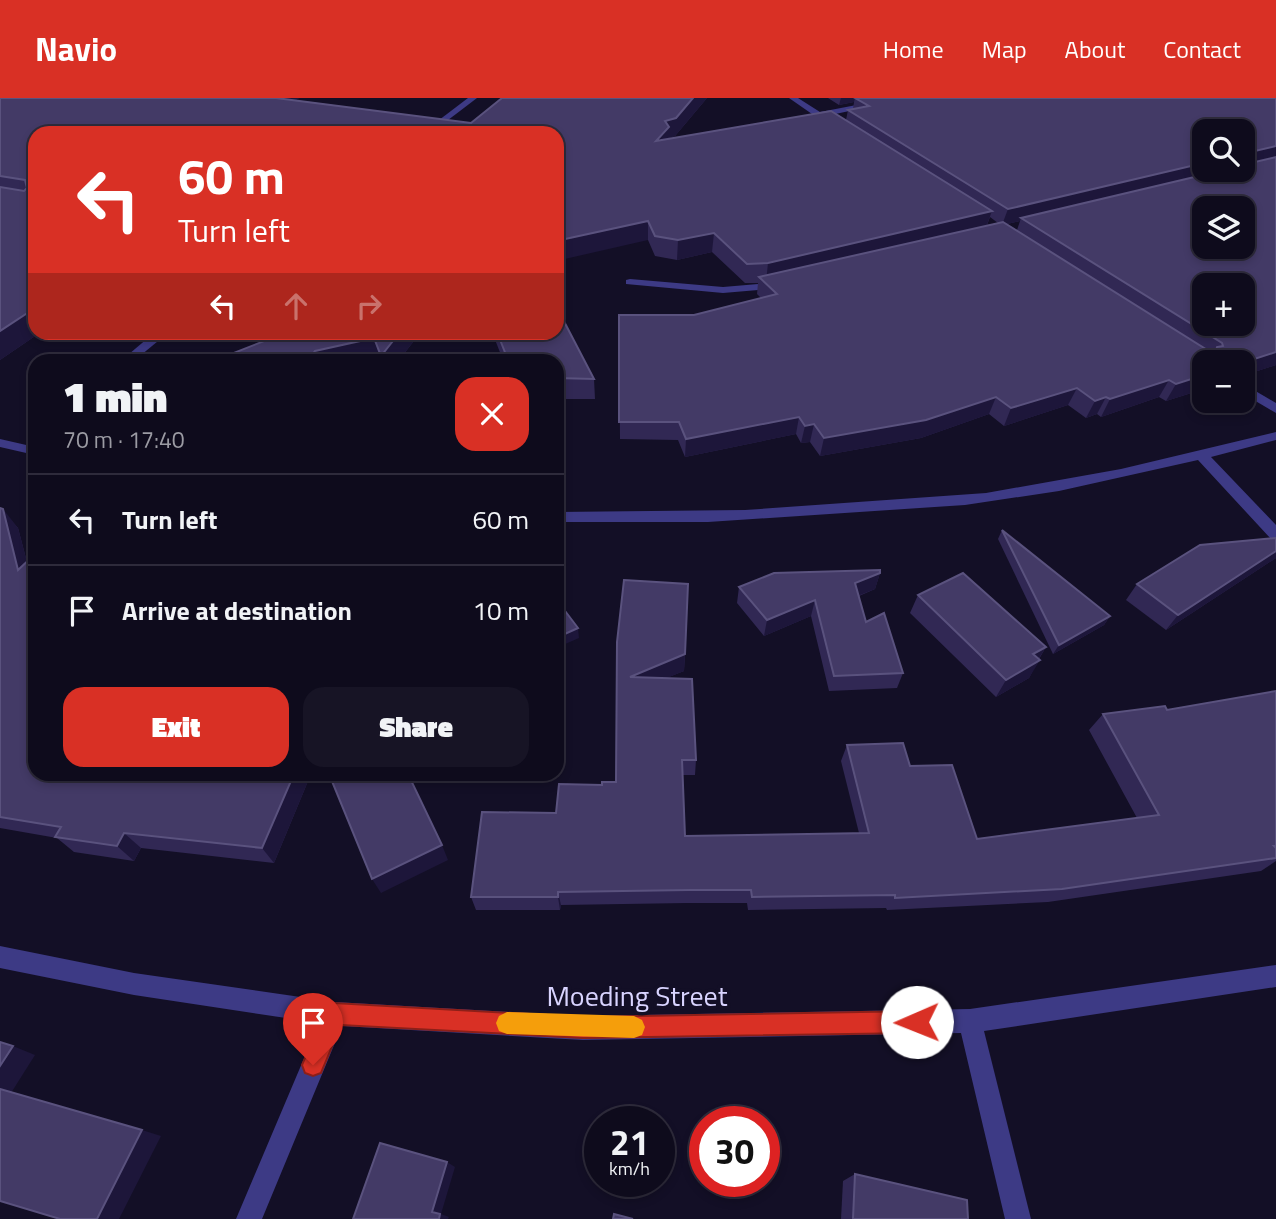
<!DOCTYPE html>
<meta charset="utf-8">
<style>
:root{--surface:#0e0b1c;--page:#171425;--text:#f1f3f6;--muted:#9b9ba3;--line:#2e2b3b;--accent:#d93025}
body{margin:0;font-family:"Titillium Web",sans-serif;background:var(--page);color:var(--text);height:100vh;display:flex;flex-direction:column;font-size:26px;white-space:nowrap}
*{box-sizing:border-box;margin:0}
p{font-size:23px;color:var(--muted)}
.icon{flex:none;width:38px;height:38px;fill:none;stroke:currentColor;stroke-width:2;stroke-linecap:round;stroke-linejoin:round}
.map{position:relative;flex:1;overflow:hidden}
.drawer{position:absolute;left:28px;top:256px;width:536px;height:427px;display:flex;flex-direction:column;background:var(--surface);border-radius:21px;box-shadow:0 4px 10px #0003,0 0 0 2px var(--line)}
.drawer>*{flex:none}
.top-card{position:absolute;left:28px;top:28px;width:536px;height:214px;border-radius:21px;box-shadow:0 4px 10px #0003,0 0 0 2px var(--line);background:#d93025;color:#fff;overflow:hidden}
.controls{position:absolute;left:1192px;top:21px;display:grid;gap:14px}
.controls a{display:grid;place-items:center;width:63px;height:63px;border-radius:14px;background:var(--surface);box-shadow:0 4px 10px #0003,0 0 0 2px var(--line);font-size:35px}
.speed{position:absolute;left:584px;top:1008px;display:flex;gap:14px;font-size:35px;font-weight:700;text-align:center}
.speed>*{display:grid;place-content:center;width:91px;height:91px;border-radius:50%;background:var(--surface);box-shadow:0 4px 10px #0003,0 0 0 2px var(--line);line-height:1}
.speed small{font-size:18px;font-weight:400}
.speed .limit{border:10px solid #d22;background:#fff;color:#111}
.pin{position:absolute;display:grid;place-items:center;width:60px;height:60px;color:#fff;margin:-72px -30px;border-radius:50% 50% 50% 0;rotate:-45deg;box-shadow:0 0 7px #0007}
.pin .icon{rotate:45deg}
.me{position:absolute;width:77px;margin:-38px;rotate:269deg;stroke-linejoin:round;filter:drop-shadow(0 0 5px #0008)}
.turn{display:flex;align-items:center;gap:24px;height:147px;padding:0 35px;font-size:32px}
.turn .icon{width:91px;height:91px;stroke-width:2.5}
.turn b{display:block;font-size:49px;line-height:60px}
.lanes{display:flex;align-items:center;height:66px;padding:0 35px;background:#0003;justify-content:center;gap:35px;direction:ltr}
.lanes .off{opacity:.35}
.round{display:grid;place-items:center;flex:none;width:74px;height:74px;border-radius:21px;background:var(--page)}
.overview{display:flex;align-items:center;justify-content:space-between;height:119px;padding:0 35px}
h1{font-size:42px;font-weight:800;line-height:52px}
.cta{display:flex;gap:14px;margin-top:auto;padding:14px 35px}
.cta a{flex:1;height:80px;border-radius:21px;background:var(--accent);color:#fff;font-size:28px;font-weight:800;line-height:80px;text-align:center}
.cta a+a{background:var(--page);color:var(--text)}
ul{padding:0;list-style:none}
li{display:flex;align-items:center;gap:21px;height:91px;padding:0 35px;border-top:2px solid var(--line)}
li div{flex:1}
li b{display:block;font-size:26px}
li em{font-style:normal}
header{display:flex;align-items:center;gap:42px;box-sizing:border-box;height:98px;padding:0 35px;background:var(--accent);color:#fff}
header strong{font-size:33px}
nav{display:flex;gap:38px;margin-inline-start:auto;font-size:24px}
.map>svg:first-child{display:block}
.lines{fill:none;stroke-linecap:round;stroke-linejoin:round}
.minor{fill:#3d3a85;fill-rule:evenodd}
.wall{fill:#312854;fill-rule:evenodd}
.shaded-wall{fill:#1d163a}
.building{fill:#433a66;stroke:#5a527e;stroke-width:2;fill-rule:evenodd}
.route{fill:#d93025;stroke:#8d1f18;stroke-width:2}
.slow{fill:#f59e0b}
.labels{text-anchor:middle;stroke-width:7;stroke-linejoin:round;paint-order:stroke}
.near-street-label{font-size:28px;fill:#d9d4ff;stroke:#130f26}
</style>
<header>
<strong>Navio</strong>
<nav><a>Home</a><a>Map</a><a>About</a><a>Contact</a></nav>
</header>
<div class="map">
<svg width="1276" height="1121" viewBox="0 0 1276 1121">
<rect width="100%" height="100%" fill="#130f26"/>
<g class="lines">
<g class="minor">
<path d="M 468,0 L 477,0 L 431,35 L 422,35 Z"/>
<path d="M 789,0 L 798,0 L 820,14 L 893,0 L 910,0 L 826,18 L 839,26 L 836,31 L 817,20 L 810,20 L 812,16 Z"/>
<path d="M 630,181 L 723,189 L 780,184 L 786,187 L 780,190 L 723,195 L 626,186 L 626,182 Z"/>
<path d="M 155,234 L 169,234 L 135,262 L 122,262 Z"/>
<path d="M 1242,285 L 1276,305 L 1276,315 L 1242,295 Z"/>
<path d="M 1276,334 L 1276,342 L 1211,359 L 1276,427 L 1276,442 L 1271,441 L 1198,362 L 1059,393 L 965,407 L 708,424 L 556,424 L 556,414 L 745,412 L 986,395 L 1121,371 Z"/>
<path d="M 0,341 L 35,349 L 35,357 L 0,349 Z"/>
<path d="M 0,848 L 134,875 L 335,904 L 583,918 L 970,911 L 1276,867 L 1276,889 L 984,933 L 1031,1121 L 1005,1121 L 961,935 L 583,942 L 342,928 L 262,1121 L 236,1121 L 319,925 L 134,897 L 0,870 Z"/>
</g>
</g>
<g class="wall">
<path d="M 0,0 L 299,0 L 295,2 L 471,25 L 502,0 L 707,0 L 675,38 L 668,40 L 668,41 L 846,22 L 848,12 L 853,11 L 854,4 L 839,7 L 828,0 L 1276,0 L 1276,267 L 1242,278 L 1242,264 L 1204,264 L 1204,291 L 1166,303 L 1159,299 L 1101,319 L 1097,316 L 1086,320 L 1068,307 L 1004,328 L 989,316 L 921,340 L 820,358 L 810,344 L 801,345 L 796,336 L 685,359 L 678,342 L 620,341 L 619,217 L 694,217 L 761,200 L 757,196 L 758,185 L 745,185 L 712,154 L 677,162 L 655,158 L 648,142 L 35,35 L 35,234 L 41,234 L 0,262 ZM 990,119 L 998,125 L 987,127 ZM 1020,123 L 1017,132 L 1007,126 Z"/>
<path d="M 421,234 L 399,262 L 381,262 L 380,260 L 282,236 Z"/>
<path d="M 492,234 L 556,234 L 594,281 L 595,301 L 556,301 L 556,262 L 503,262 Z"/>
<path d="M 0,410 L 18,430 L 27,464 L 35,676 L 311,676 L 274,765 L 141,750 L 134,763 L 74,754 L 57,740 L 0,730 Z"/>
<path d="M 1002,432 L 1110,518 L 1104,527 L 1053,556 L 998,441 Z"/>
<path d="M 1276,440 L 1276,460 L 1166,532 L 1126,502 L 1137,486 Z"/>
<path d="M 880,475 L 875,491 L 859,498 L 866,524 L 903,575 L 897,590 L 829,593 L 811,518 L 764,538 L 737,505 L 739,489 Z"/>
<path d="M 918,497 L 1046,549 L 1039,561 L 1029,580 L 996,599 L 910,515 Z"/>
<path d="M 617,544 L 685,556 L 684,573 L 666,580 L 696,662 L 695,677 L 683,677 L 685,738 L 859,735 L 841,663 L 847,647 L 910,668 L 977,741 L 1137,720 L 1089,632 L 1103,616 L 1167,612 L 1276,593 L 1276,763 L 1261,773 L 1048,804 L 887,812 L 886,810 L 748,812 L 747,805 L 687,805 L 561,807 L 560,812 L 476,812 L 471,799 L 556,715 L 602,687 L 616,684 Z"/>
<path d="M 855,1076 L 968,1121 L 841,1121 L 843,1083 Z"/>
</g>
<g class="shaded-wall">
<path d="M 269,0 L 299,0 L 274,16 Z"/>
<path d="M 693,0 L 707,0 L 675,38 L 668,40 L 668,46 L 656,43 L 665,23 Z"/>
<path d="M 841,0 L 855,0 L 854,4 L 839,7 Z"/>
<path d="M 1276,48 L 1276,60 L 1242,69 L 1242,56 Z"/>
<path d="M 1204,65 L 1204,72 L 1233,72 L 1021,120 L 1020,123 L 1002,127 L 1008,111 Z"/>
<path d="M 992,113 L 985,132 L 766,184 L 768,165 Z"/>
<path d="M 648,123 L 648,142 L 556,163 L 556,143 Z"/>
<path d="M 714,135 L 712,154 L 677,162 L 678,142 Z"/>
<path d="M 35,210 L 35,234 L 41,234 L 0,262 L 0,233 Z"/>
<path d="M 400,234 L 421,234 L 399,262 L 383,262 L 381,258 Z"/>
<path d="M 374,240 L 380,260 L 368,262 L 308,262 L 315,253 Z"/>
<path d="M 1276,254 L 1276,267 L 1242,278 L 1242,265 Z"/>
<path d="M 1204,277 L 1204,291 L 1166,303 L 1176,286 Z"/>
<path d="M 1169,282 L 1159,299 L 1101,319 L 1110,301 Z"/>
<path d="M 1077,290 L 1068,307 L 1004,328 L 1011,310 Z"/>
<path d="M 996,299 L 989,316 L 921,340 L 820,358 L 824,340 Z"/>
<path d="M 1106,299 L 1097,316 L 1086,320 L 1095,303 Z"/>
<path d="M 799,319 L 796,336 L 685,359 L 686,341 Z"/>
<path d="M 814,326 L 810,344 L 801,345 L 805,328 Z"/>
<path d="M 3,411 L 18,430 L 34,491 L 18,472 Z"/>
<path d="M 1276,453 L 1276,460 L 1166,532 L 1178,517 Z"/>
<path d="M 880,475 L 875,491 L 850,501 L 855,485 Z"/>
<path d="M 815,502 L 811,518 L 764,538 L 767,522 Z"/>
<path d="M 1110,518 L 1104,527 L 1053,556 L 1059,547 Z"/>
<path d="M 578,530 L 579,540 L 556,550 L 556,540 Z"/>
<path d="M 1046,549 L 1036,565 L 1040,562 L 1029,580 L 996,599 L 1006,582 L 1033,556 Z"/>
<path d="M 685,556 L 684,573 L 630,595 L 630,579 Z"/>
<path d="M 294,676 L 311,676 L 274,765 L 262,750 Z"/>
<path d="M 124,735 L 141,750 L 134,763 L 117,748 Z"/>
<path d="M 442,747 L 448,762 L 381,795 L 372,781 Z"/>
<path d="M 558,794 L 561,807 L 560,812 L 558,799 Z"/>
<path d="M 13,948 L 35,957 L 11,995 L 0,992 L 0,968 Z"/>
<path d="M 142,1032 L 161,1038 L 119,1121 L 97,1121 Z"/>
<path d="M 447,1064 L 455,1069 L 441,1116 L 449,1119 L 448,1121 L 439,1121 L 432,1114 Z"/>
</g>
<g class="building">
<path d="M 0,0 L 276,0 L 471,25 L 502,0 L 693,0 L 676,20 L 665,23 L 669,29 L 656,43 L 831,13 L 992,113 L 768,165 L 747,166 L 714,135 L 678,142 L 655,138 L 648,123 L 556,143 L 556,35 L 35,35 L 35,210 L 0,233 L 0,89 L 24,93 L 27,90 L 25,82 L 0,78 Z"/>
<path d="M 855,0 L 1276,0 L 1276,48 L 1242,56 L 1242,33 L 1204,33 L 1204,65 L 1008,111 L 848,12 L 869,8 Z"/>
<path d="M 1276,59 L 1276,254 L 1242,265 L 1204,264 L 1204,277 L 1176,286 L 1169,282 L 1110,301 L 1106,299 L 1095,303 L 1077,290 L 1011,310 L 996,299 L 926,322 L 824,340 L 814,326 L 805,328 L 799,319 L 686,341 L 679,324 L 619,324 L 619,217 L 694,217 L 777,196 L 759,179 L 1003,124 L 1209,253 L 1216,254 L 1217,249 L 1223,248 L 1222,245 L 1021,120 L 1224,72 L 1242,72 L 1242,67 ZM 1204,110 L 1242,110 L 1242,149 L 1204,149 ZM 1204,187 L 1242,187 L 1242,226 L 1204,226 Z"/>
<path d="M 556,208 L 594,281 L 556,280 L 556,262 L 486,262 L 508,262 L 497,234 L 556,234 Z"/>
<path d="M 281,234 L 400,234 L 381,258 L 374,240 L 315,253 L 308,262 L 216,262 L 282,236 Z"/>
<path d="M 0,410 L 3,411 L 18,472 L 35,456 L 35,676 L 294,676 L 262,750 L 124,735 L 117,748 L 55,739 L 61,729 L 0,719 Z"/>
<path d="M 1002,432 L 1110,518 L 1059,547 Z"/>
<path d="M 1276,440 L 1276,453 L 1178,517 L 1137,486 L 1200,447 Z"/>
<path d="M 880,472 L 880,475 L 855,485 L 866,524 L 884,515 L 903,575 L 834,578 L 815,502 L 767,522 L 739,489 L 774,475 Z"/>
<path d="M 963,475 L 1046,549 L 1033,556 L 1040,562 L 1006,582 L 918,497 Z"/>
<path d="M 624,482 L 688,486 L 685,556 L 630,579 L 692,581 L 696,662 L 682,662 L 685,738 L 869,735 L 847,647 L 903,645 L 910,668 L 952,667 L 977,741 L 1159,717 L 1103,616 L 1165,608 L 1167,612 L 1276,593 L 1276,748 L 1274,748 L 1276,750 L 1276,760 L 1062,791 L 895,800 L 895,797 L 752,799 L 751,792 L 689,792 L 558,794 L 558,799 L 471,799 L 482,714 L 556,715 L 559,686 L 602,687 L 602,684 L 616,684 L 617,544 Z"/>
<path d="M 556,501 L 578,530 L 556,540 Z"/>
<path d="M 329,676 L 408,676 L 442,747 L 372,781 Z"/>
<path d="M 0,944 L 13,948 L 0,968 Z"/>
<path d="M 0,991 L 142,1032 L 97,1121 L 60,1121 L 0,1103 Z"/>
<path d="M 380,1045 L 447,1064 L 432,1114 L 440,1116 L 439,1121 L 353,1121 Z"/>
<path d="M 855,1076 L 967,1102 L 968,1121 L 853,1121 Z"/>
<path d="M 614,1116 L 633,1121 L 613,1121 Z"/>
</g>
<path class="route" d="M 334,905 L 583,919 L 917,913 L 924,916 L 928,924 L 924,932 L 917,935 L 583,940 L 341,927 L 321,975 L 313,978 L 305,975 L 302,967 L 327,908 Z"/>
<path class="slow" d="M 507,914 L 634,918 L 642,922 L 645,929 L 642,937 L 634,940 L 507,936 L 499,933 L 496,925 L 499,918 Z"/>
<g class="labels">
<g class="near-street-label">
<text x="637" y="908">Moeding Street</text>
</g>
</g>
</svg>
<div class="controls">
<a><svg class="icon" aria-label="search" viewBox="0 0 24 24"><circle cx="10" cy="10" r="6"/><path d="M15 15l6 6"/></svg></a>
<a><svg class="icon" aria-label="layers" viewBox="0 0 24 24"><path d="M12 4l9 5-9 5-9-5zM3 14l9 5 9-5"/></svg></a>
<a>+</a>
<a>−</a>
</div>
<div class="speed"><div>21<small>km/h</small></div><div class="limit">30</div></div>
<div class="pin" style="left:313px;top:967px;background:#d93025"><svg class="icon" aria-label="arrive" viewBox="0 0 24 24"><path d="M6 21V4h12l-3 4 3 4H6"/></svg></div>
<svg class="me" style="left:917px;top:924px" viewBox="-20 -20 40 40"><circle r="19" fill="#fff"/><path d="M0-13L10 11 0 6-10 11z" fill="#d93025"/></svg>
<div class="top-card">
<div class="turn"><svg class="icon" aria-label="left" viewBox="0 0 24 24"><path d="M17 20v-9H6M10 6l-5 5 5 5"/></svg><div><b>60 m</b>Turn left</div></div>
<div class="lanes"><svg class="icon" aria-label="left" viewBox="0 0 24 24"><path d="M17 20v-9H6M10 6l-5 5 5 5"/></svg><svg class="icon off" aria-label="ahead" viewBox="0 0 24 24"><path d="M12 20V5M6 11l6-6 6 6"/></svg><svg class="icon off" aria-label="right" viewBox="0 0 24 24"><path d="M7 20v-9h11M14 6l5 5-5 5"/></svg></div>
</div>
<section class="drawer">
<div class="overview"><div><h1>1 min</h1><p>70 m · 17:40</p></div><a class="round" style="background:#d93025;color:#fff"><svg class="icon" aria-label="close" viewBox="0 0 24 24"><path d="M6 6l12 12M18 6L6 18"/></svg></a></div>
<ul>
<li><svg class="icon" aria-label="left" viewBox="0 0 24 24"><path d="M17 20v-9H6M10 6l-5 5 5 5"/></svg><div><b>Turn left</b></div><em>60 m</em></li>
<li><svg class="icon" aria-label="arrive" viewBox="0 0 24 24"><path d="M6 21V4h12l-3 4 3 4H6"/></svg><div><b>Arrive at destination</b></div><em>10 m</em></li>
</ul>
<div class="cta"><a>Exit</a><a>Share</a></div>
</section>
</div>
